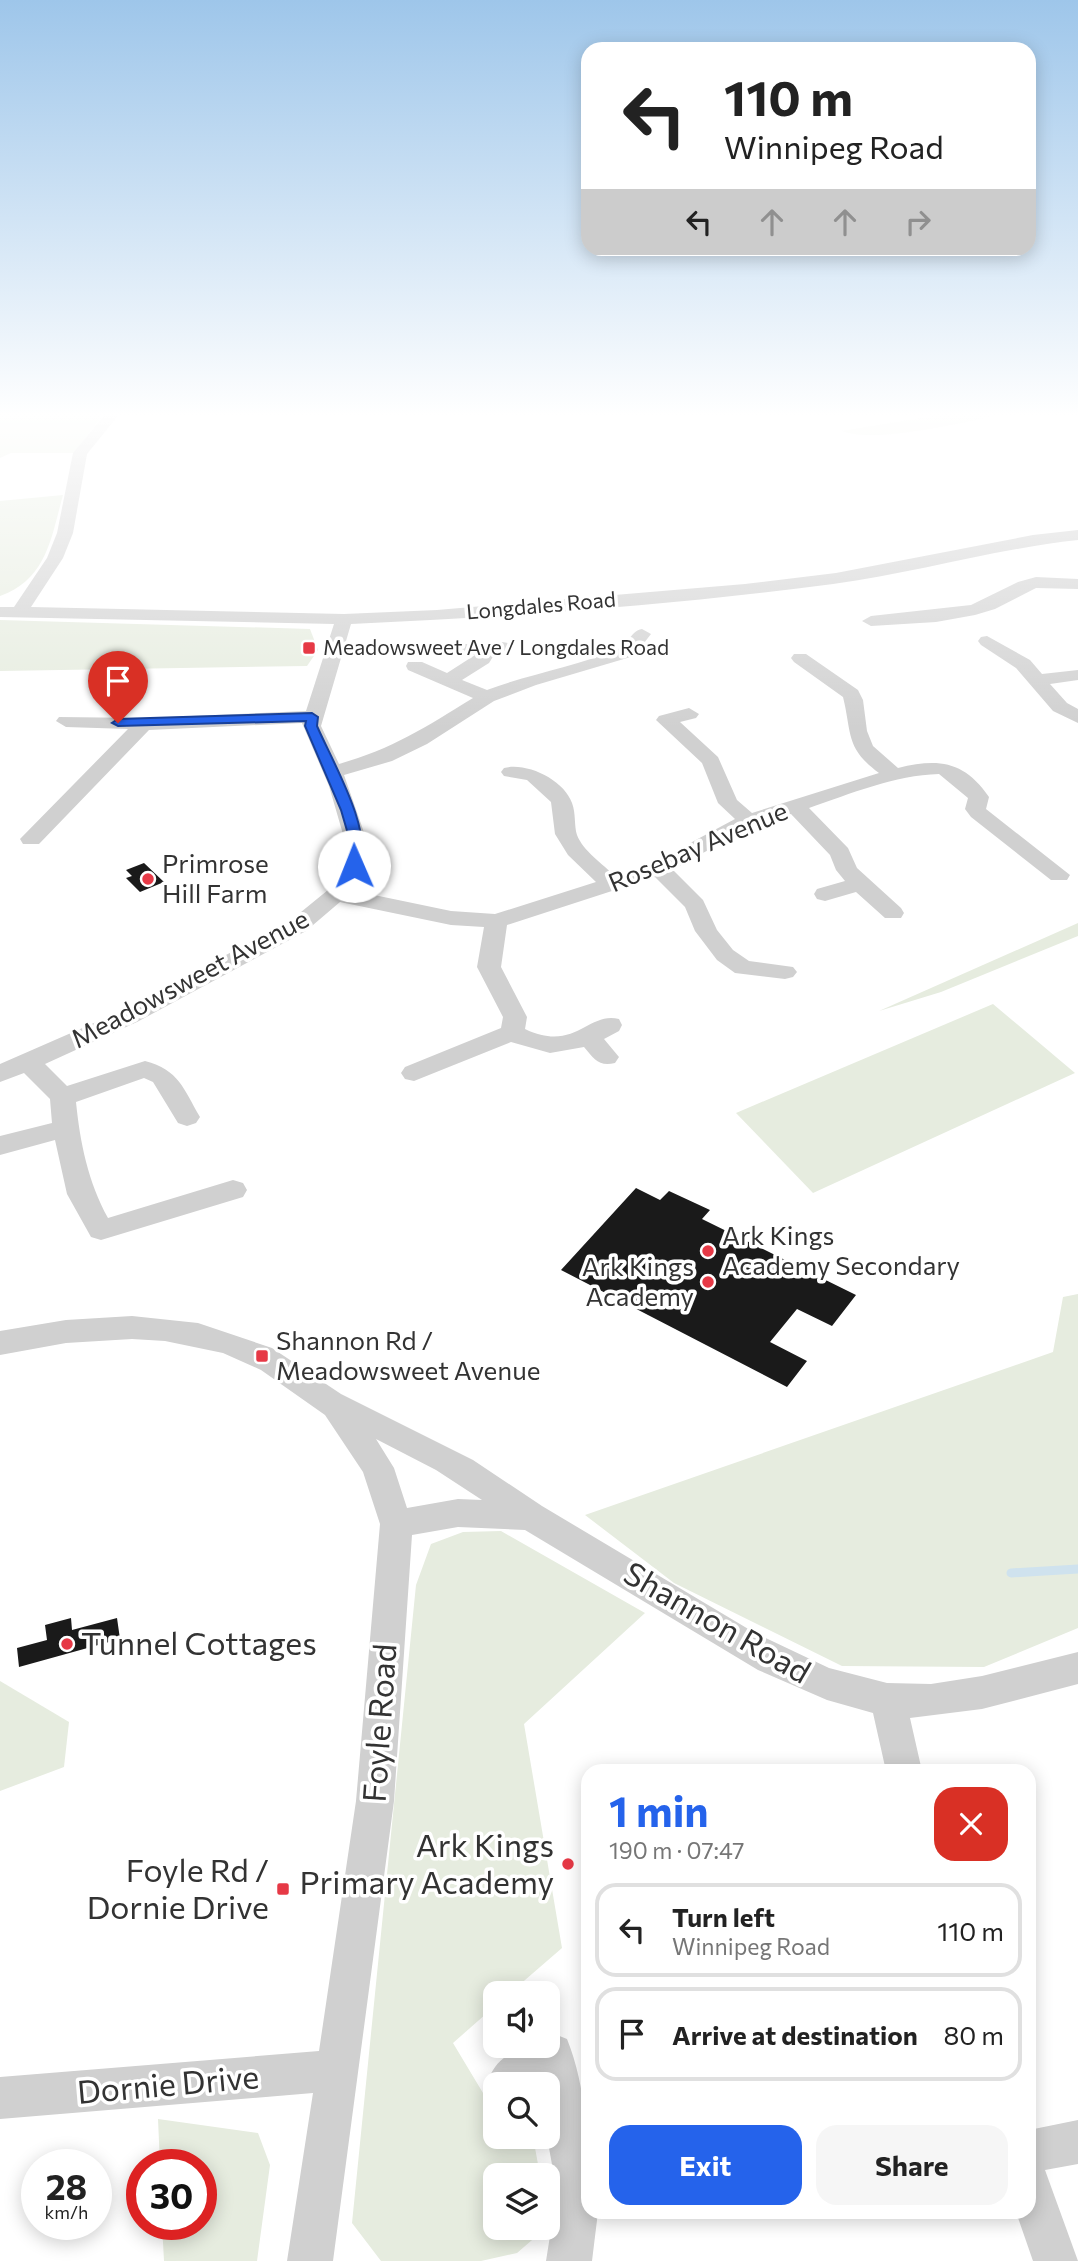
<!DOCTYPE html>
<meta charset="utf-8">
<style>
:root{--surface:#fff;--page:#f6f6f6;--text:#222;--muted:#767676;--line:#e0e0e0;--accent:#2563eb}
body{margin:0;font-family:Commissioner,sans-serif;background:var(--page);color:var(--text);height:100vh;display:flex;flex-direction:column;font-size:26px;white-space:nowrap}
*{box-sizing:border-box;margin:0}
p{font-size:23px;color:var(--muted)}
.icon{flex:none;width:38px;height:38px;fill:none;stroke:currentColor;stroke-width:2;stroke-linecap:round;stroke-linejoin:round}
.map{position:relative;flex:1;overflow:hidden}
.panel{position:absolute;left:581px;top:1764px;width:455px;height:455px;display:flex;flex-direction:column;background:var(--surface);border-radius:21px;box-shadow:0 4px 18px #0003}
.panel>*{flex:none}
.hud{position:absolute;left:581px;top:42px;width:455px;height:214px;border-radius:21px;box-shadow:0 4px 18px #0003;background:#fff;color:var(--text);overflow:hidden}
.buttons{position:absolute;left:483px;top:1981px;display:grid;gap:14px}
.buttons a{display:grid;place-items:center;width:77px;height:77px;border-radius:14px;background:var(--surface);box-shadow:0 4px 18px #0003;font-size:35px}
.speed{position:absolute;left:21px;top:2149px;display:flex;gap:14px;font-size:35px;font-weight:700;text-align:center}
.speed>*{display:grid;place-content:center;width:91px;height:91px;border-radius:50%;background:var(--surface);box-shadow:0 4px 18px #0003;line-height:1}
.speed small{font-size:18px;font-weight:400}
.speed .limit{border:10px solid #d22;background:#fff;color:#111}
.pin{position:absolute;display:grid;place-items:center;width:60px;height:60px;color:#fff;margin:-72px -30px;border-radius:50% 50% 50% 0;rotate:-45deg;box-shadow:0 0 7px #0007}
.pin .icon{rotate:45deg}
.me{position:absolute;width:77px;margin:-38px;rotate:359deg;stroke-linejoin:round;filter:drop-shadow(0 0 5px #0008)}
.turn{display:flex;align-items:center;gap:24px;height:147px;padding:0 28px;font-size:32px}
.turn .icon{width:91px;height:91px;stroke-width:2.5}
.turn b{display:block;font-size:49px;line-height:60px}
.lanes{display:flex;align-items:center;height:66px;padding:0 28px;background:#0003;justify-content:center;gap:35px;direction:ltr}
.lanes .off{opacity:.35}
.round{display:grid;place-items:center;flex:none;width:74px;height:74px;border-radius:21px;background:var(--page)}
.summary{display:flex;align-items:center;justify-content:space-between;height:119px;padding:0 28px}
h1{font-size:42px;font-weight:700;line-height:52px;color:var(--accent)}
.action{display:flex;gap:14px;margin-top:auto;padding:14px 28px}
.action a{flex:1;height:80px;border-radius:21px;background:var(--accent);color:#fff;font-size:28px;font-weight:700;line-height:80px;text-align:center}
.action a+a{background:var(--page);color:var(--text)}
ul{padding:0;list-style:none}
li{display:flex;align-items:center;gap:21px;height:94px;margin:0 14px 10px;padding:0 14px;border:4px solid var(--line);border-radius:21px}
li div{flex:1}
li b{display:block;font-size:26px}
li em{font-style:normal}
.map>svg:first-child{display:block}
.green{fill:#e6ecdf}
.lines{fill:none;stroke-linecap:round;stroke-linejoin:round}
.stream{stroke:#cfe2ee;stroke-width:9}
.building{fill:#1a1a1a}
.minor{fill:#d0d0d0;fill-rule:evenodd}
.route{fill:#2563eb;stroke:#184099;stroke-width:2}
.poi-dot{fill:#e63946;stroke:#fff;stroke-width:2.5}
.labels{text-anchor:middle;stroke-width:7;stroke-linejoin:round;paint-order:stroke}
.far-street-label{font-size:21px;fill:#333;stroke:#fff}
.far-poi-label{font-size:21px;fill:#333;stroke:#fff;text-anchor:start}
.street-label{font-size:26px;fill:#333;stroke:#fff}
.poi-label{font-size:26px;fill:#333;stroke:#fff;text-anchor:start}
.near-street-label{font-size:32px;fill:#333;stroke:#fff}
.near-poi-label{font-size:32px;fill:#333;stroke:#fff;text-anchor:end}
</style>
<div class="map">
<svg width="1078" height="2261" viewBox="0 0 1078 2261">
<rect width="100%" height="100%" fill="#fff"/>
<g class="green">
<path d="M 0,412 L 105,412 L 74,453 L 11,453 L 0,458 Z"/>
<path d="M 956,412 L 1016,412 C 977,419 876,445 842,431 Z"/>
<path d="M 63,495 C 51,538 47,579 0,596 L 0,501 Z"/>
<path d="M 0,620 L 310,629 L 318,650 L 307,666 L 0,671 Z"/>
<path d="M 1078,923 L 1078,936 L 941,992 L 879,1011 Z"/>
<path d="M 993,1004 L 1075,1073 L 813,1193 L 736,1113 Z"/>
<path d="M 1078,1294 L 1078,1628 L 984,1667 L 842,1666 L 674,1583 L 585,1515 L 1053,1352 L 1063,1297 Z"/>
<path d="M 501,1531 L 645,1613 L 524,1724 L 562,1948 L 510,1993 L 495,1993 L 495,2006 L 453,2043 L 495,2113 L 495,2137 L 533,2137 L 540,2175 L 495,2175 L 495,2228 L 546,2228 L 517,2253 L 481,2261 L 381,2261 L 352,2223 L 416,1585 L 431,1544 L 463,1532 Z"/>
<path d="M 0,1681 L 69,1722 L 64,1767 L 0,1791 Z"/>
<path d="M 158,2119 L 258,2133 L 270,2165 L 257,2261 L 164,2261 L 162,2224 L 201,2224 L 201,2165 L 160,2165 Z"/>
</g>
<g class="lines">
<path class="stream" d="M 1011,1573 L 1078,1569"/>
</g>
<g class="building">
<path d="M 144,863 L 164,882 L 140,892 L 126,878 L 132,876 L 126,870 Z"/>
<path d="M 636,1188 L 660,1200 L 669,1191 L 710,1210 L 702,1219 L 856,1295 L 832,1326 L 797,1309 L 770,1342 L 807,1361 L 787,1387 L 561,1270 Z"/>
<path d="M 71,1618 L 72,1630 L 117,1618 L 120,1639 L 19,1667 L 17,1648 L 47,1640 L 45,1625 Z"/>
</g>
<g class="lines">
<g class="minor">
<path d="M 107,412 L 121,412 L 87,454 L 73,533 L 63,558 L 31,607 L 344,614 L 437,610 L 745,584 L 836,573 L 1033,535 L 1078,530 L 1078,540 C 995,549 915,573 833,584 C 674,605 512,617 351,624 L 321,726 L 339,764 C 392,749 426,727 473,698 L 408,670 L 406,666 L 408,662 L 422,662 L 447,673 L 475,655 L 456,651 L 453,647 L 456,643 L 486,646 L 502,642 L 508,643 L 511,647 L 508,651 L 494,655 L 489,663 L 462,680 L 487,690 C 530,674 577,666 618,649 C 629,645 630,631 642,629 L 651,634 L 634,656 L 536,685 L 494,701 L 427,744 L 392,761 L 344,775 L 367,841 L 365,866 L 350,890 L 451,911 L 495,914 L 596,882 L 568,855 L 555,834 L 551,802 L 527,780 L 504,776 L 501,772 L 504,768 C 527,762 564,780 572,803 C 576,813 574,826 577,835 C 583,851 603,864 615,876 L 651,864 L 735,819 L 718,803 L 702,763 L 656,720 L 659,716 L 689,708 L 699,714 L 696,718 L 680,722 L 718,757 L 737,800 L 752,813 L 879,773 C 845,748 852,733 843,697 L 794,662 L 791,658 L 794,654 L 806,654 L 858,690 L 863,700 L 867,731 L 873,746 L 898,768 C 939,758 964,761 989,797 L 986,809 L 1070,875 L 1067,880 L 1051,880 L 971,817 L 965,809 L 968,798 L 939,774 C 895,775 850,794 809,808 L 848,848 L 857,868 L 901,908 L 904,913 L 901,918 L 885,918 L 856,892 L 825,901 L 817,899 L 814,894 L 817,889 L 845,881 L 836,870 L 830,855 L 791,814 C 745,829 714,846 673,870 L 703,900 L 717,930 L 733,950 L 749,961 L 793,967 L 797,972 L 793,977 L 785,979 L 735,973 L 717,960 L 695,931 L 685,907 L 655,877 L 507,925 L 501,967 L 527,1017 L 525,1029 C 575,1053 588,1011 619,1019 L 622,1025 L 619,1031 L 604,1039 L 619,1057 L 615,1063 C 599,1067 594,1059 584,1047 L 550,1053 L 511,1042 L 414,1081 L 405,1079 L 401,1073 L 405,1067 L 501,1028 L 503,1017 L 477,967 L 484,927 L 451,925 L 340,902 L 306,931 L 137,1022 L 45,1064 L 67,1086 L 145,1061 C 179,1070 183,1088 200,1117 L 196,1123 L 187,1126 L 178,1123 L 153,1082 L 144,1078 L 76,1102 C 80,1142 88,1182 108,1218 L 233,1180 L 243,1183 L 247,1190 L 243,1197 L 111,1237 L 101,1240 L 91,1237 L 67,1194 L 55,1140 L 0,1155 L 0,1136 L 52,1123 L 50,1099 L 24,1073 L 0,1082 L 0,1064 L 119,1012 L 290,921 L 328,890 L 343,866 L 345,841 L 329,786 L 302,723 L 149,730 L 39,844 L 23,844 L 20,839 L 128,729 L 66,727 L 56,721 L 59,717 L 144,718 L 306,711 L 334,624 L 0,617 L 0,607 L 14,607 L 47,558 L 57,533 L 73,453 Z"/>
<path d="M 1036,577 L 1078,579 L 1078,589 L 1036,588 L 995,609 L 975,615 L 936,622 L 871,626 L 862,621 L 871,616 L 971,605 L 1018,582 Z"/>
<path d="M 987,636 L 1030,660 L 1042,674 L 1078,670 L 1078,680 L 1050,684 L 1067,703 L 1078,709 L 1078,723 L 1053,711 L 1016,668 L 981,645 L 978,641 L 981,637 Z"/>
<path d="M 132,1316 L 198,1323 L 272,1348 L 341,1394 L 473,1460 L 542,1506 L 755,1633 L 829,1668 L 887,1683 L 931,1684 L 982,1676 L 1078,1652 L 1078,1684 L 982,1709 L 910,1718 L 922,1771 L 886,1771 L 873,1713 L 827,1700 L 758,1670 L 525,1530 L 458,1527 L 412,1535 L 394,1801 L 333,2261 L 287,2261 L 313,2093 L 0,2119 L 0,2077 L 319,2051 L 356,1801 L 380,1524 L 363,1472 L 325,1415 L 261,1370 L 223,1353 L 165,1341 L 132,1339 L 66,1343 L 0,1355 L 0,1331 L 66,1320 ZM 376,1439 L 436,1470 L 482,1500 L 458,1499 L 407,1508 L 394,1468 Z"/>
<path d="M 552,2033 L 567,2039 C 589,2094 588,2154 588,2212 L 598,2212 L 592,2261 L 546,2261 L 557,2192 L 547,2137 L 548,2084 L 495,2084 L 495,2093 L 489,2078 C 499,2053 522,2046 548,2046 L 548,2035 Z"/>
<path d="M 1078,2120 L 1078,2164 L 1045,2170 L 1078,2261 L 1033,2261 L 1016,2212 L 1029,2212 L 1029,2130 Z"/>
</g>
</g>
<linearGradient id="sky" x2="0" y2="1"><stop stop-color="#9ec6ea"/><stop offset="0.57" stop-color="#fff"/><stop offset="1" stop-color="#fff" stop-opacity="0"/></linearGradient>
<rect width="1078" height="728" fill="url(#sky)"/>
<path class="route" d="M 312,713 L 318,717 L 317,726 C 332,761 375,833 359,869 L 350,869 L 348,866 L 350,841 L 341,810 L 305,726 L 306,721 L 118,726 L 112,723 L 118,719 Z"/>
<g class="poi-dot">
<rect x="302" y="641" width="14" height="14" rx="3.5"/>
<circle cx="148" cy="879" r="7"/>
<circle cx="708" cy="1251" r="7"/>
<circle cx="708" cy="1282" r="7"/>
<rect x="255" y="1349" width="14" height="14" rx="3.5"/>
<circle cx="67" cy="1644" r="7"/>
<circle cx="568" cy="1864" r="7"/>
<rect x="276" y="1882" width="14" height="14" rx="3.5"/>
</g>
<g class="labels">
<g class="far-street-label">
<text transform="translate(541 606) rotate(-5)" y="7">Longdales Road</text>
</g>
<g class="far-poi-label">
<text x="323" y="655">Meadowsweet Ave / Longdales Road</text>
</g>
<g class="street-label">
<text transform="translate(698 847) rotate(-23)" y="9">Rosebay Avenue</text>
<text transform="translate(190 979) rotate(-28)" y="9">Meadowsweet Avenue</text>
</g>
<g class="poi-label">
<text x="162" y="873">Primrose<tspan x="162" dy="30">Hill Farm</tspan></text>
<text x="722" y="1245">Ark Kings<tspan x="722" dy="30">Academy Secondary</tspan></text>
<text x="694" y="1276" text-anchor="end">Ark Kings<tspan x="694" dy="30">Academy</tspan></text>
<text x="276" y="1350">Shannon Rd /<tspan x="276" dy="30">Meadowsweet Avenue</tspan></text>
</g>
<g class="near-street-label">
<text transform="translate(717 1623) rotate(30)" y="11">Shannon Road</text>
<text transform="translate(380 1723) rotate(-86)" y="11">Foyle Road</text>
<text transform="translate(168 2085) rotate(-5)" y="11">Dornie Drive</text>
</g>
<g class="near-poi-label">
<text x="81" y="1655" text-anchor="start">Tunnel Cottages</text>
<text x="554" y="1857">Ark Kings<tspan x="554" dy="37">Primary Academy</tspan></text>
<text x="269" y="1882">Foyle Rd /<tspan x="269" dy="37">Dornie Drive</tspan></text>
</g>
</g>
</svg>
<div class="buttons">
<a><svg class="icon" aria-label="sound" viewBox="0 0 24 24"><path d="M4 9h4l5-4v14l-5-4H4zM17 9q2 3 0 6"/></svg></a>
<a><svg class="icon" aria-label="search" viewBox="0 0 24 24"><circle cx="10" cy="10" r="6"/><path d="M15 15l6 6"/></svg></a>
<a><svg class="icon" aria-label="layers" viewBox="0 0 24 24"><path d="M12 4l9 5-9 5-9-5zM3 14l9 5 9-5"/></svg></a>
</div>
<div class="speed"><div>28<small>km/h</small></div><div class="limit">30</div></div>
<div class="pin" style="left:118px;top:723px;background:#d93025"><svg class="icon" aria-label="arrive" viewBox="0 0 24 24"><path d="M6 21V4h12l-3 4 3 4H6"/></svg></div>
<svg class="me" style="left:354px;top:866px" viewBox="-20 -20 40 40"><circle r="19" fill="#fff"/><path d="M0-13L10 11 0 6-10 11z" fill="#2563eb"/></svg>
<div class="hud">
<div class="turn"><svg class="icon" aria-label="left" viewBox="0 0 24 24"><path d="M17 20v-9H6M10 6l-5 5 5 5"/></svg><div><b>110 m</b>Winnipeg Road</div></div>
<div class="lanes"><svg class="icon" aria-label="left" viewBox="0 0 24 24"><path d="M17 20v-9H6M10 6l-5 5 5 5"/></svg><svg class="icon off" aria-label="ahead" viewBox="0 0 24 24"><path d="M12 20V5M6 11l6-6 6 6"/></svg><svg class="icon off" aria-label="ahead" viewBox="0 0 24 24"><path d="M12 20V5M6 11l6-6 6 6"/></svg><svg class="icon off" aria-label="right" viewBox="0 0 24 24"><path d="M7 20v-9h11M14 6l5 5-5 5"/></svg></div>
</div>
<section class="panel">
<div class="summary"><div><h1>1 min</h1><p>190 m · 07:47</p></div><a class="round" style="background:#d93025;color:#fff"><svg class="icon" aria-label="close" viewBox="0 0 24 24"><path d="M6 6l12 12M18 6L6 18"/></svg></a></div>
<ul>
<li><svg class="icon" aria-label="left" viewBox="0 0 24 24"><path d="M17 20v-9H6M10 6l-5 5 5 5"/></svg><div><b>Turn left</b><p>Winnipeg Road</p></div><em>110 m</em></li>
<li><svg class="icon" aria-label="arrive" viewBox="0 0 24 24"><path d="M6 21V4h12l-3 4 3 4H6"/></svg><div><b>Arrive at destination</b></div><em>80 m</em></li>
</ul>
<div class="action"><a>Exit</a><a>Share</a></div>
</section>
</div>
